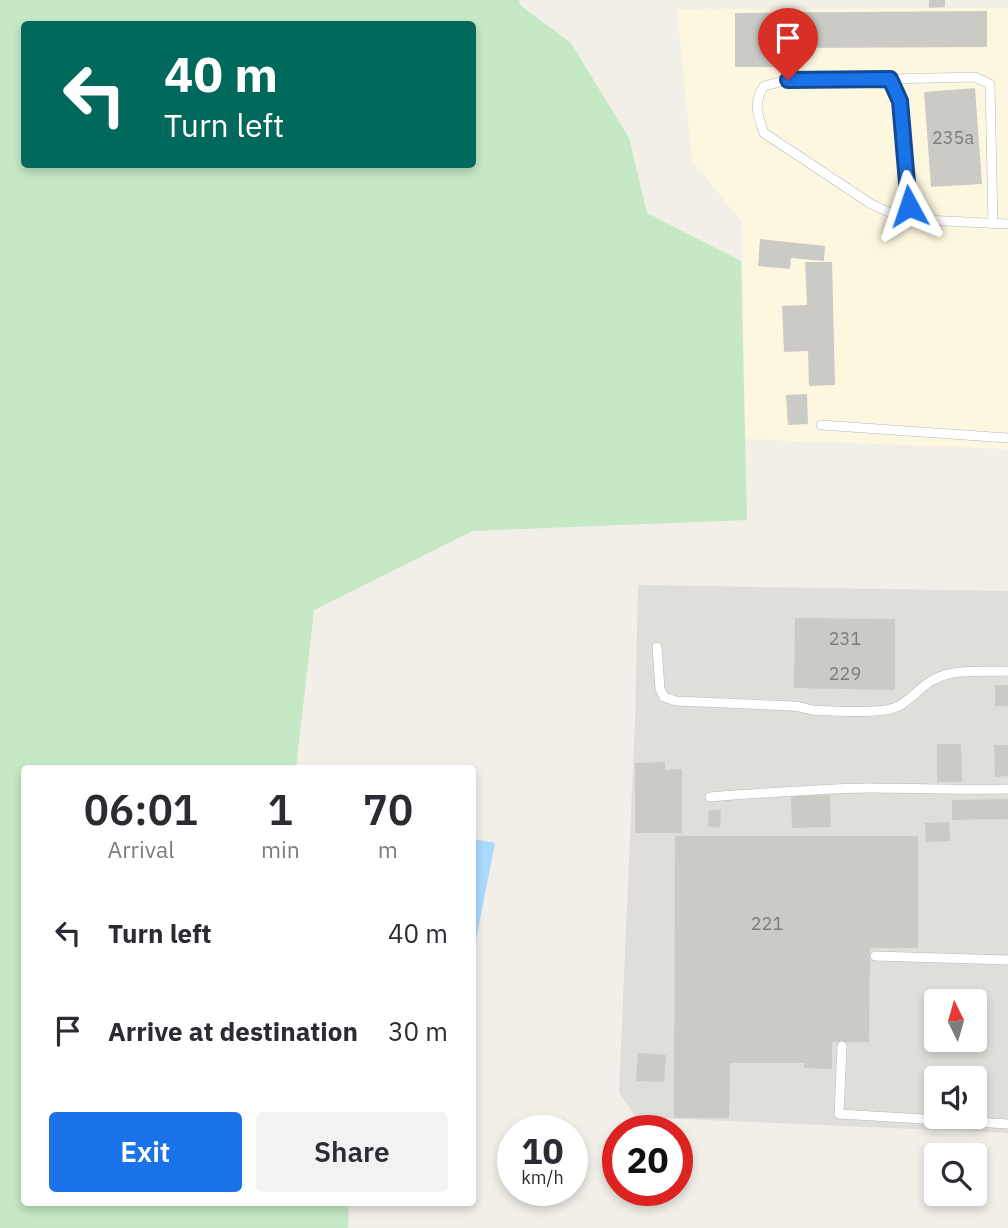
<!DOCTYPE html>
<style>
:root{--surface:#fff;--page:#f2f2f3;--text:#2b2b33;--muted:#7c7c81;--accent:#1a73e8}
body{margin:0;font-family:"IBM Plex Sans",sans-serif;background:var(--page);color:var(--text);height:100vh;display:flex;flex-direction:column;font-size:26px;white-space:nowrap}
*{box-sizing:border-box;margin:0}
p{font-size:23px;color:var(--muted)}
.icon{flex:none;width:38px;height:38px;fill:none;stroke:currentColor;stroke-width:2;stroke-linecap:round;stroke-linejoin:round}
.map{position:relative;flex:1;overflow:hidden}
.details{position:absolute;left:21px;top:765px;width:455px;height:441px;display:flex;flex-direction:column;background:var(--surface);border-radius:7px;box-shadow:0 4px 10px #0003}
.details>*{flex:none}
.hud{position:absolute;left:21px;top:21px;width:455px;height:147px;border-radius:7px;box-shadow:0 4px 10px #0003;background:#00695c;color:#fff;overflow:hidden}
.needle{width:46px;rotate:355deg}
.fabs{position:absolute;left:924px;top:989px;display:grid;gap:14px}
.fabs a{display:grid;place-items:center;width:63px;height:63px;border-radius:7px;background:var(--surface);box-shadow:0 4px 10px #0003;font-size:35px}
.speed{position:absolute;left:497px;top:1115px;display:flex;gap:14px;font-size:35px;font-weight:700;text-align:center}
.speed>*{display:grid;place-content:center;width:91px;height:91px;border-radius:50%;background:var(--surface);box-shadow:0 4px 10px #0003;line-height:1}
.speed small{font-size:18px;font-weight:400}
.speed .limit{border:10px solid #d22;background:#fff;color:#111}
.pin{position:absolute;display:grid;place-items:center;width:60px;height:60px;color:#fff;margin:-72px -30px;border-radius:50% 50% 50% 0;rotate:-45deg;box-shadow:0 0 7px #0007}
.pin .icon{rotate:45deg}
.me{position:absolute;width:77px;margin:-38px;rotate:355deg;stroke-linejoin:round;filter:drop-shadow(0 0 5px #0008)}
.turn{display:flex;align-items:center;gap:24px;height:147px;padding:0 28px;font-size:32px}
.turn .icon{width:91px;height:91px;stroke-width:2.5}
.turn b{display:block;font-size:49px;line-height:60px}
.eta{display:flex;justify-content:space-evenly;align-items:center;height:119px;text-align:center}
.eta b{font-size:42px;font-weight:600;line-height:49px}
.cta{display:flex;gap:14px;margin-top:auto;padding:14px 28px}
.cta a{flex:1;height:80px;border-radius:7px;background:var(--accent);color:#fff;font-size:28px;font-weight:600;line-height:80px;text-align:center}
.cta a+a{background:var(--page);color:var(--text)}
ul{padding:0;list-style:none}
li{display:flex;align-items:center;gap:21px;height:98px;padding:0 28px}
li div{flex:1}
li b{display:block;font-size:26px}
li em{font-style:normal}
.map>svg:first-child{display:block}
.commercial{fill:#fef7e0}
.industrial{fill:#e0deda;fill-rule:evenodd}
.green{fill:#c5e8c5;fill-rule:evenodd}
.water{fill:#aadaff}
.building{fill:#cccac5}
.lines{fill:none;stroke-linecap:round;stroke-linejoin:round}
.lane-casing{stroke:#b5b8bc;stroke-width:10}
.lane{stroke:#fff;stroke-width:9}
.route-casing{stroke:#114b97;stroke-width:18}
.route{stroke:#1a73e8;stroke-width:12}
.labels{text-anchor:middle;stroke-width:7;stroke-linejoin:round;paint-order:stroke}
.number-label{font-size:18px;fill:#7a7d7f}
</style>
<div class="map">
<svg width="1008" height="1228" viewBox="0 0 1008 1228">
<rect width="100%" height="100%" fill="#f1efe8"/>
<path class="commercial" d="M 1008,8 L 1008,449 L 745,439 L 742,222 L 692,161 L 677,9 Z"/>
<path class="industrial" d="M 638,585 L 1008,591 L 1008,1133 L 636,1117 L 619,1093 L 635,720 ZM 936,1001 L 975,1001 L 975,1040 L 936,1040 ZM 936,1078 L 975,1078 L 975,1116 L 936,1116 Z"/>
<path class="green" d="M 0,0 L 519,0 L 520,5 L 571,43 L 629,138 L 647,213 L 741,261 L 747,520 L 473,531 L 314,610 L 296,768 L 24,768 L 24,1202 L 349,1202 L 348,1228 L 0,1228 ZM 24,24 L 472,24 L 472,164 L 24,164 Z"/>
<path class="water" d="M 473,839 L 495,843 L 473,955 L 472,839 Z"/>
<g class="building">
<path d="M 929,0 L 945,0 L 945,7 L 929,8 Z"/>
<path d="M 987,11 L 987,47 L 799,48 L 800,67 L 735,67 L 735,13 Z"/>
<path d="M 975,88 L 982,184 L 931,187 L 924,92 Z"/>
<path d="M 760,239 L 825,246 L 824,261 L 791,258 L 790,269 L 758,266 Z"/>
<path d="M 805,262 L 832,262 L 835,385 L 809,386 L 808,351 L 784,352 L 782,306 L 807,305 Z"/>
<path d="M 807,394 L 808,424 L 788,425 L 786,395 Z"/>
<path d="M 795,618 L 895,619 L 895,690 L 794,688 Z"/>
<rect x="995" y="685" width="13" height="21"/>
<path d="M 937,744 L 961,744 L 962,782 L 937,782 Z"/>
<path d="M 994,745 L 1008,745 L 1008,776 L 995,777 Z"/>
<path d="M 665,762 L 665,770 L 682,769 L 682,833 L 635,833 L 635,763 Z"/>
<path d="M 830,795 L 831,827 L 792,828 L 791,796 Z"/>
<path d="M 1008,799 L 1008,819 L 952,820 L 952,800 Z"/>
<path d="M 709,810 L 721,810 L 720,828 L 708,827 Z"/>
<path d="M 949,822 L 950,841 L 926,842 L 925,823 Z"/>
<path d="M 675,836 L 918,836 L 918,948 L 870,948 L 869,1042 L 832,1042 L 832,1069 L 804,1068 L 804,1063 L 730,1063 L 729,1118 L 674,1118 Z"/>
<path d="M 638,1053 L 666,1055 L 664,1082 L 636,1081 Z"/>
</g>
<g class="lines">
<defs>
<g id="lane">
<path d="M 890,79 L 975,77 L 990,84 L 993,224"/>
<path d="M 913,220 L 909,206 L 900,101 L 890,79 L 788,80 L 764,86 C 753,103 757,114 764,133 L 871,204 L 904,219 L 1008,224"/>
<path d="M 821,425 L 1008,438"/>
<path d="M 657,647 L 660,689 L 664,697 L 676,701 L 792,706 C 799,706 806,709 813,710 C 831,711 878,714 894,708 C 909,703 919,687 933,680 C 955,668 984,672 1008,671"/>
<path d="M 710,797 C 762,793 814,789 867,788 C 914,788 961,790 1008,789"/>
<path d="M 875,956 L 1008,960"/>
<path d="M 842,1046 L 839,1114 L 1008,1124"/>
</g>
</defs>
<use href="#lane" class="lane-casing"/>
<use href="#lane" class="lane"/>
</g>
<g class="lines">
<defs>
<path id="route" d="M 788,80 L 890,79 L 900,101 L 909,206"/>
</defs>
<use href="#route" class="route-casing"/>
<use href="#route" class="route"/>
</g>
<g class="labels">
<g class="number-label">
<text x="953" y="144">235a</text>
<text x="845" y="645">231</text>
<text x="845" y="680">229</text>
<text x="767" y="930">221</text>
</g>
</g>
</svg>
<div class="fabs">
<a><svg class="needle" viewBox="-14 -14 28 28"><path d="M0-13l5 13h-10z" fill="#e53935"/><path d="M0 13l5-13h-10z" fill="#7c7c81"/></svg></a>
<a><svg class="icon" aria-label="sound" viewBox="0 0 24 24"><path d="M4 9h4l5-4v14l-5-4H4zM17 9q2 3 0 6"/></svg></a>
<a><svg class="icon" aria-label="search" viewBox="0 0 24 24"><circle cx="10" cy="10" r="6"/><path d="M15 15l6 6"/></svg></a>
</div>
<div class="speed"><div>10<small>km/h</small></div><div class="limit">20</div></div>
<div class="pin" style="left:788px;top:80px;background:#d93025"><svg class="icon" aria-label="arrive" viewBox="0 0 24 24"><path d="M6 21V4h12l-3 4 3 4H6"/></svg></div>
<svg class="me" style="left:909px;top:206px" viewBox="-20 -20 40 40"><path d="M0-17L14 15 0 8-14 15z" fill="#1a73e8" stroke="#fff" stroke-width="4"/></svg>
<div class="hud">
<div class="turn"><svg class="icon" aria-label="left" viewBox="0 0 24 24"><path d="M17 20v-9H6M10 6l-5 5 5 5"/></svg><div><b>40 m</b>Turn left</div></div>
</div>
<section class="details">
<div class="eta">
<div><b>06:01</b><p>Arrival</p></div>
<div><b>1</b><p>min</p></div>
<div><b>70</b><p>m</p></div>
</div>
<ul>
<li><svg class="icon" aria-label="left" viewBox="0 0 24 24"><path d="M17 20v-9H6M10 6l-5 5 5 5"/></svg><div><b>Turn left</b></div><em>40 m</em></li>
<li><svg class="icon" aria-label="arrive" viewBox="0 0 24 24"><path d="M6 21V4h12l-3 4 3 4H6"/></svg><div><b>Arrive at destination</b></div><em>30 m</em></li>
</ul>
<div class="cta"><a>Exit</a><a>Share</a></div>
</section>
</div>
